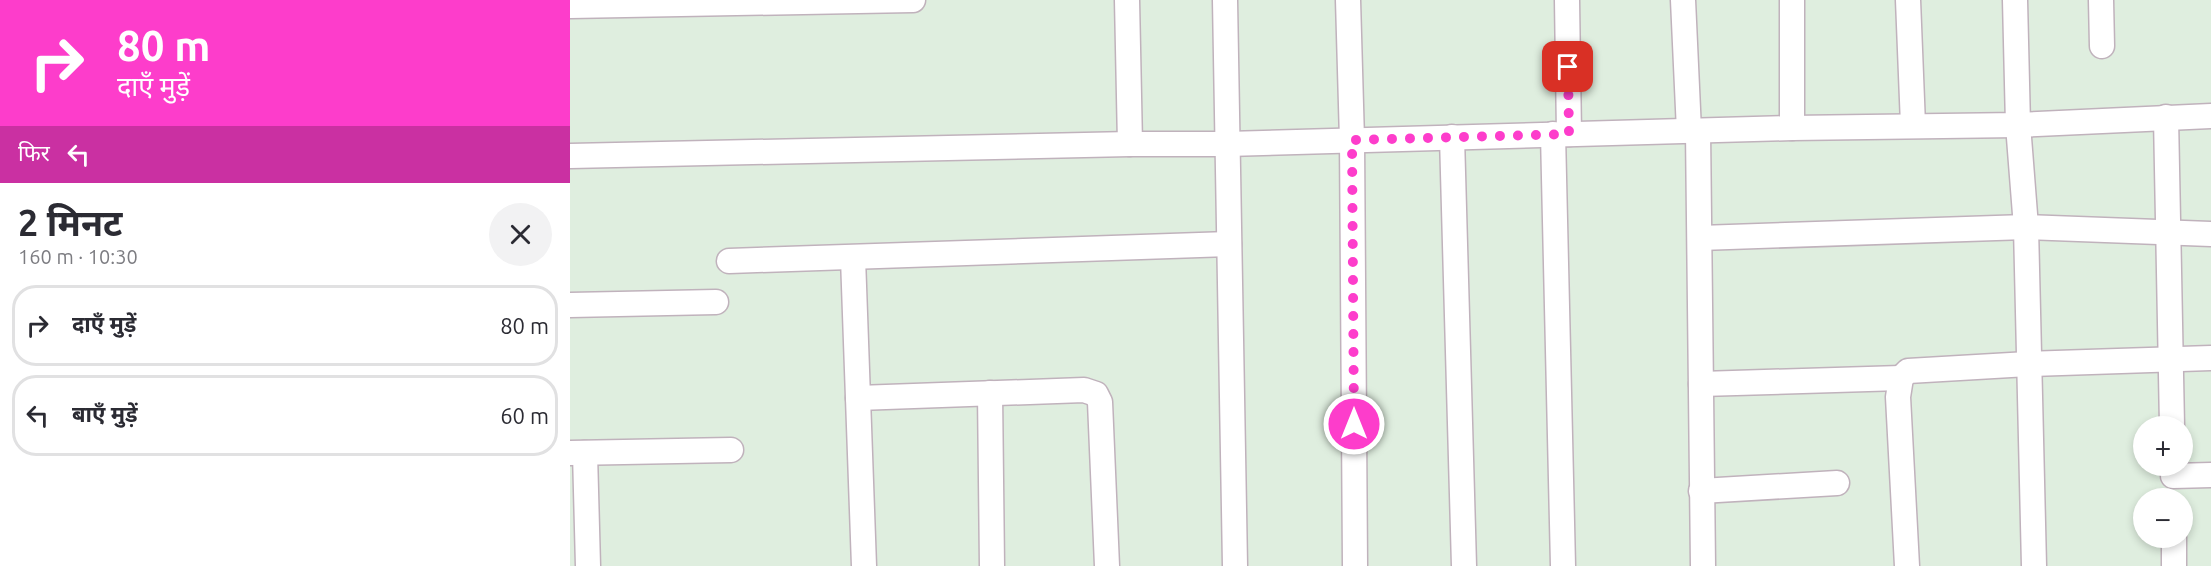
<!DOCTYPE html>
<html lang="hi">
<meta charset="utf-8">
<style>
:root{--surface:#fff;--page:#f2f2f3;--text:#2b2b33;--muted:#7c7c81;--line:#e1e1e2}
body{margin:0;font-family:Ubuntu,"Noto Sans Devanagari",sans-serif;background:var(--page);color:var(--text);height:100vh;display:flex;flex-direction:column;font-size:22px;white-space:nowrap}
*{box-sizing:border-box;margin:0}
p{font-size:20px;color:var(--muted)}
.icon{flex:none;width:33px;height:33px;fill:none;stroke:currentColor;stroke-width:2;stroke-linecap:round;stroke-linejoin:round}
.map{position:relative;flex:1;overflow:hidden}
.side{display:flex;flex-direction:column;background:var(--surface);width:570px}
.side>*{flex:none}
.top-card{background:#fd3dcb;color:#fff;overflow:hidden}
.buttons{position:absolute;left:1563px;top:416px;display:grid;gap:12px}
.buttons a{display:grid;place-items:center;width:60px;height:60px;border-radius:50%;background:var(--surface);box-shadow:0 3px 9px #0003;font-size:30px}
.pin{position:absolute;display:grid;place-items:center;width:51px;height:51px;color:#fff;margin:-26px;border-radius:12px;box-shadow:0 3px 9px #0006}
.me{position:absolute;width:66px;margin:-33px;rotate:0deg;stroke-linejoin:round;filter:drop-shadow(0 0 4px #0008)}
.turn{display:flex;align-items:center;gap:21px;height:126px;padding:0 18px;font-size:27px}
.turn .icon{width:78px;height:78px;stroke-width:2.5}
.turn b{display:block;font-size:42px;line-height:51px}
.then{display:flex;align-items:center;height:57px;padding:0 18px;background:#0003;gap:12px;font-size:22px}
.round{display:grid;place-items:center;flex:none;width:63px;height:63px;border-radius:32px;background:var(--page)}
.summary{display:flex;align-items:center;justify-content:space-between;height:102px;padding:0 18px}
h1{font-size:36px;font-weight:700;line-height:45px}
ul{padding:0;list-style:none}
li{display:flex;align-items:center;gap:18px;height:81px;margin:0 12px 9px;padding:0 6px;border:3px solid var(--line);border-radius:24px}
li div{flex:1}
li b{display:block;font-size:22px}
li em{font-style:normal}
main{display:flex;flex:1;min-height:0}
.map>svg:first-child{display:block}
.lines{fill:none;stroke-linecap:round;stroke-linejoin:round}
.minor-casing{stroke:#c0b2bc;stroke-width:27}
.minor{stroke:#fff;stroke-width:24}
.route{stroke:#fd3dcb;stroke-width:10;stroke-dasharray:0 18}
</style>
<main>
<section class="side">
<div class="top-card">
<div class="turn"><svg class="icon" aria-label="right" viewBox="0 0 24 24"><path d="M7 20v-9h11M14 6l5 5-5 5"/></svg><div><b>80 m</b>दाएँ मुड़ें</div></div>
<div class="then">फिर<svg class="icon" aria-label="left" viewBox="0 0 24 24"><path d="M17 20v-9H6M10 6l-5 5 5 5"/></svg></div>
</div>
<div class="summary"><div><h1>2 मिनट</h1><p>160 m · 10:30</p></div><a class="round"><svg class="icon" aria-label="close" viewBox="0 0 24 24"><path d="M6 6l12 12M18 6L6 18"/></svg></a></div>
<ul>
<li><svg class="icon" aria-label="right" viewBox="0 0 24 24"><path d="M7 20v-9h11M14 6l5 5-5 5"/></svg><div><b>दाएँ मुड़ें</b></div><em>80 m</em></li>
<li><svg class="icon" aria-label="left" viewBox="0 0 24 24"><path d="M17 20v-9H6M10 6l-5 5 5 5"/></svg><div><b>बाएँ मुड़ें</b></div><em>60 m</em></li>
</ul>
</section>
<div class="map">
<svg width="1641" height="566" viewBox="0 0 1641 566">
<rect width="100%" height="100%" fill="#dfeedf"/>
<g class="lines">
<defs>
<g id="minor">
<path d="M 557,0 L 560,144"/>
<path d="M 655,0 L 665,566"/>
<path d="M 778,0 L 782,140 L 785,566"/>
<path d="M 997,0 L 999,134"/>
<path d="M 1113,0 L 1119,131"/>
<path d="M 1338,0 L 1343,125"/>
<path d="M 1445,0 L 1448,125 L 1456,227 L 1464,566"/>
<path d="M 1531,0 L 1532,46"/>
<path d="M 0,6 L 343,0"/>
<path d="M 1596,117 L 1602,426"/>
<path d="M 1222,128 L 1222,0"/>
<path d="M 1128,131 L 1133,566"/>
<path d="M 983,134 L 993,566"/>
<path d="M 882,137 L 894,566"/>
<path d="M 0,156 L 560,144 L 657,144 L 1222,128 L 1448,125 L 1641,116"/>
<path d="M 1130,238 L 1456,227 L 1641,234"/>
<path d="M 283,258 L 294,566"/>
<path d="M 159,261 L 659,244"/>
<path d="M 0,305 L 146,302"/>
<path d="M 1131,384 L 1331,378"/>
<path d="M 420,393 L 422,566"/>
<path d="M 288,398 L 514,390 L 526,394 L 530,402 L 537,566"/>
<path d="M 0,453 L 161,450"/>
<path d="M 15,453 L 18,566"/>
<path d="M 1603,476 L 1641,475"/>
<path d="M 1131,491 L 1267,483"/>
<path d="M 1604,537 L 1604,566"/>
<path d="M 1337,566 L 1328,397 L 1331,378 L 1338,371 L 1458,364 L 1641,358"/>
</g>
</defs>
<use href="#minor" class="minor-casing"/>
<use href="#minor" class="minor"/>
</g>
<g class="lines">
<path class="route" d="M 784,424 L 782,140 L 999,134 L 998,67"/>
</g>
</svg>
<div class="buttons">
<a>+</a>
<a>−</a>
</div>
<div class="pin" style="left:998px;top:67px;background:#d93025"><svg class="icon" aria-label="arrive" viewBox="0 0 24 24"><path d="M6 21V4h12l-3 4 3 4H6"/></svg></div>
<svg class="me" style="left:784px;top:424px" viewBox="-20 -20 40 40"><circle r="17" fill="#fd3dcb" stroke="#fff" stroke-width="3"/><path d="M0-11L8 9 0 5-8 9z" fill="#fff"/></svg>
</div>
</main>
